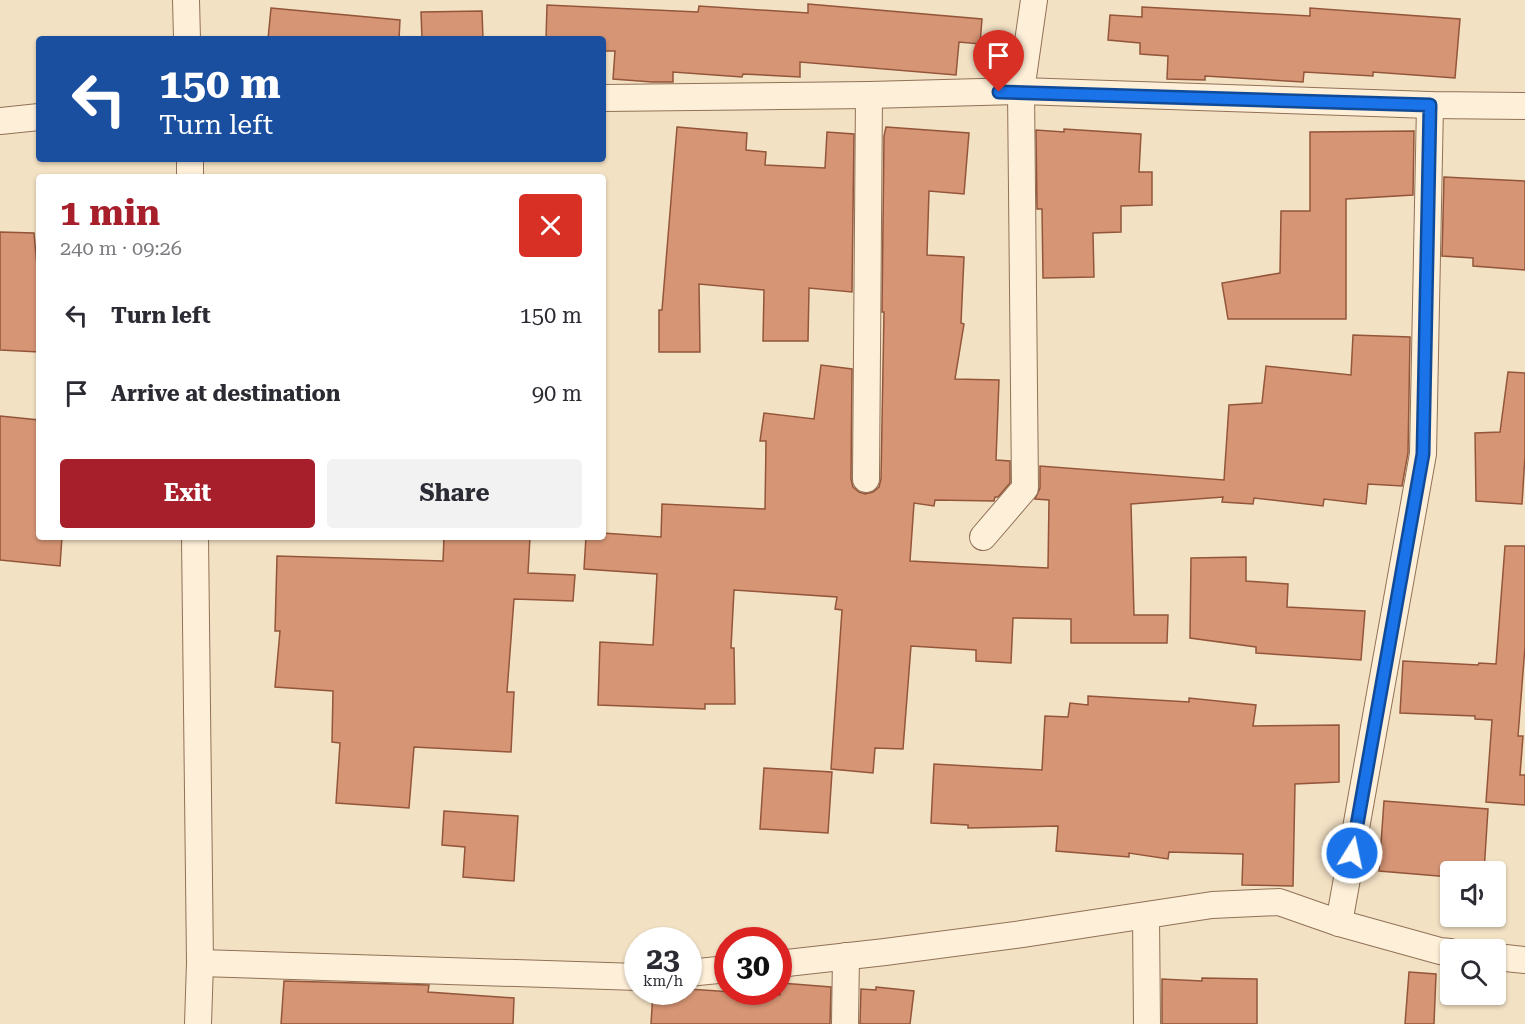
<!DOCTYPE html>
<meta charset="utf-8">
<style>
:root{--surface:#fff;--page:#f2f2f3;--text:#2b2b33;--muted:#7c7c81;--accent:#a81f2c}
body{margin:0;font-family:"Roboto Serif",serif;background:var(--page);color:var(--text);height:100vh;display:flex;flex-direction:column;font-size:22px;white-space:nowrap}
*{box-sizing:border-box;margin:0}
p{font-size:20px;color:var(--muted)}
.icon{flex:none;width:33px;height:33px;fill:none;stroke:currentColor;stroke-width:2;stroke-linecap:round;stroke-linejoin:round}
.map{position:relative;flex:1;overflow:hidden}
.panel{position:absolute;left:36px;top:174px;width:570px;height:366px;display:flex;flex-direction:column;background:var(--surface);border-radius:6px;box-shadow:0 2px 4px #0004}
.panel>*{flex:none}
.hud{position:absolute;left:36px;top:36px;width:570px;height:126px;border-radius:6px;box-shadow:0 2px 4px #0004;background:#1a4fa0;color:#fff;overflow:hidden}
.buttons{position:absolute;left:1440px;top:861px;display:grid;gap:12px}
.buttons a{display:grid;place-items:center;width:66px;height:66px;border-radius:6px;background:var(--surface);box-shadow:0 2px 4px #0004;font-size:30px}
.speed{position:absolute;left:624px;top:927px;display:flex;gap:12px;font-size:30px;font-weight:700;text-align:center}
.speed>*{display:grid;place-content:center;width:78px;height:78px;border-radius:50%;background:var(--surface);box-shadow:0 2px 4px #0004;line-height:1}
.speed small{font-size:15px;font-weight:400}
.speed .limit{border:9px solid #d22;background:#fff;color:#111}
.pin{position:absolute;display:grid;place-items:center;width:51px;height:51px;color:#fff;margin:-62px -26px;border-radius:50% 50% 50% 0;rotate:-45deg;box-shadow:0 0 6px #0007}
.pin .icon{rotate:45deg}
.me{position:absolute;width:66px;margin:-33px;rotate:10deg;stroke-linejoin:round;filter:drop-shadow(0 0 4px #0008)}
.turn{display:flex;align-items:center;gap:21px;height:126px;padding:0 24px;font-size:27px}
.turn .icon{width:78px;height:78px;stroke-width:2.5}
.turn b{display:block;font-size:42px;line-height:51px}
.round{display:grid;place-items:center;flex:none;width:63px;height:63px;border-radius:6px;background:var(--page)}
.overview{display:flex;align-items:center;justify-content:space-between;height:102px;padding:0 24px}
h1{font-size:36px;font-weight:700;line-height:45px;color:var(--accent)}
.primary-button{display:flex;gap:12px;margin-top:auto;padding:12px 24px}
.primary-button a{flex:1;height:69px;border-radius:6px;background:var(--accent);color:#fff;font-size:24px;font-weight:700;line-height:69px;text-align:center}
.primary-button a+a{background:var(--page);color:var(--text)}
ul{padding:0;list-style:none}
li{display:flex;align-items:center;gap:18px;height:78px;padding:0 24px}
li div{flex:1}
li b{display:block;font-size:22px}
li em{font-style:normal}
.map>svg:first-child{display:block}
.building{fill:#d69575;stroke:#93563a;stroke-width:1.5}
.lines{fill:none;stroke-linecap:round;stroke-linejoin:round}
.minor-casing{stroke:#917157;stroke-width:28}
.minor{stroke:#fdefd8;stroke-width:26}
.route-casing{stroke:#114b97;stroke-width:15}
.route{stroke:#1a73e8;stroke-width:10}
</style>
<div class="map">
<svg width="1525" height="1024" viewBox="0 0 1525 1024">
<rect width="100%" height="100%" fill="#f3e1c4"/>
<g class="building">
<path d="M 808,4 L 982,19 L 980,44 L 959,42 L 956,75 L 800,62 L 800,77 L 743,74 L 742,77 L 673,72 L 673,82 L 652,82 L 613,79 L 615,51 L 603,51 L 603,39 L 546,39 L 547,5 L 698,12 L 699,6 L 808,13 Z"/>
<path d="M 1142,7 L 1310,16 L 1310,8 L 1460,19 L 1455,78 L 1373,72 L 1373,76 L 1304,72 L 1303,82 L 1205,76 L 1205,80 L 1167,79 L 1168,56 L 1140,54 L 1140,43 L 1108,40 L 1110,15 L 1142,17 Z"/>
<path d="M 271,8 L 400,20 L 399,39 L 268,39 Z"/>
<path d="M 482,11 L 483,39 L 422,39 L 421,12 Z"/>
<path d="M 677,127 L 747,133 L 746,150 L 766,152 L 765,165 L 825,168 L 827,132 L 854,134 L 852,292 L 809,288 L 808,341 L 763,341 L 764,290 L 699,284 L 700,352 L 659,352 L 659,310 L 662,310 Z"/>
<path d="M 886,127 L 969,133 L 964,194 L 929,191 L 927,255 L 964,257 L 961,323 L 964,324 L 955,379 L 999,380 L 996,460 L 1010,461 L 1010,483 L 998,497 L 995,497 L 994,501 L 935,500 L 934,506 L 914,503 L 910,561 L 1048,568 L 1049,500 L 1035,499 L 1040,488 L 1040,466 L 1224,480 L 1229,405 L 1262,403 L 1266,366 L 1351,375 L 1353,335 L 1410,337 L 1408,453 L 1402,486 L 1368,484 L 1366,504 L 1324,499 L 1323,506 L 1254,498 L 1253,504 L 1222,502 L 1223,497 L 1131,504 L 1134,615 L 1168,615 L 1167,643 L 1071,643 L 1071,619 L 1013,618 L 1011,663 L 976,661 L 976,650 L 911,646 L 903,749 L 875,748 L 873,773 L 831,769 L 842,610 L 835,609 L 837,597 L 734,590 L 731,648 L 734,648 L 735,704 L 705,704 L 705,709 L 598,705 L 600,642 L 653,645 L 657,574 L 584,569 L 586,537 L 603,537 L 603,533 L 661,537 L 662,504 L 765,509 L 766,441 L 760,441 L 764,413 L 814,419 L 821,365 L 852,369 L 851,479 L 853,487 L 859,492 L 865,494 L 873,492 L 879,487 L 881,479 L 884,312 L 882,312 L 884,136 Z"/>
<path d="M 1064,129 L 1141,134 L 1139,172 L 1152,172 L 1152,205 L 1121,206 L 1121,232 L 1093,233 L 1094,277 L 1043,278 L 1042,209 L 1037,209 L 1036,130 L 1064,132 Z"/>
<path d="M 1414,131 L 1413,195 L 1346,199 L 1346,319 L 1228,319 L 1222,283 L 1280,273 L 1281,211 L 1310,211 L 1310,132 Z"/>
<path d="M 1444,177 L 1525,181 L 1525,270 L 1473,266 L 1473,258 L 1442,256 Z"/>
<path d="M 0,232 L 34,233 L 39,288 L 39,352 L 0,350 Z"/>
<path d="M 1508,372 L 1525,373 L 1525,456 L 1522,504 L 1476,501 L 1475,433 L 1500,432 Z"/>
<path d="M 0,416 L 39,420 L 39,537 L 62,537 L 60,566 L 0,560 Z"/>
<path d="M 444,537 L 530,537 L 528,573 L 575,575 L 573,601 L 514,599 L 507,692 L 514,692 L 511,752 L 414,747 L 409,808 L 336,803 L 340,743 L 332,742 L 333,691 L 275,687 L 280,631 L 275,631 L 277,556 L 443,561 Z"/>
<path d="M 1505,546 L 1525,546 L 1525,647 L 1518,736 L 1523,736 L 1520,775 L 1525,775 L 1525,805 L 1486,802 L 1492,720 L 1475,719 L 1475,716 L 1400,713 L 1403,661 L 1478,665 L 1479,663 L 1496,664 Z"/>
<path d="M 1246,557 L 1246,581 L 1288,584 L 1287,607 L 1365,611 L 1361,660 L 1256,653 L 1256,647 L 1190,638 L 1191,558 Z"/>
<path d="M 1088,696 L 1189,702 L 1189,698 L 1256,705 L 1253,726 L 1339,725 L 1339,782 L 1295,784 L 1293,886 L 1242,885 L 1243,854 L 1169,852 L 1168,859 L 1129,853 L 1129,857 L 1056,851 L 1058,826 L 968,828 L 968,825 L 931,823 L 934,764 L 1042,770 L 1045,716 L 1068,717 L 1070,703 L 1088,705 Z"/>
<path d="M 764,768 L 832,772 L 828,833 L 760,829 Z"/>
<path d="M 1384,801 L 1488,809 L 1484,872 L 1450,872 L 1450,877 L 1379,871 Z"/>
<path d="M 444,811 L 518,816 L 514,881 L 463,877 L 465,847 L 442,845 Z"/>
<path d="M 1409,972 L 1436,974 L 1434,1024 L 1405,1024 Z"/>
<path d="M 1202,978 L 1257,979 L 1257,1024 L 1162,1024 L 1162,979 L 1202,981 Z"/>
<path d="M 284,981 L 429,985 L 428,992 L 514,998 L 513,1024 L 281,1024 Z"/>
<path d="M 781,983 L 831,987 L 830,1024 L 651,1024 L 653,992 L 688,992 L 688,989 L 780,995 Z"/>
<path d="M 876,987 L 914,991 L 910,1024 L 860,1024 L 861,989 L 876,990 Z"/>
</g>
<g class="lines">
<defs>
<g id="minor">
<path d="M 186,0 L 187,39"/>
<path d="M 603,98 L 869,95 L 1021,91 L 1430,105 L 1525,106"/>
<path d="M 0,121 L 39,117"/>
<path d="M 190,159 L 190,177"/>
<path d="M 866,479 L 869,95"/>
<path d="M 195,537 L 200,963 L 198,1024"/>
<path d="M 983,537 L 1025,488 L 1021,91 L 1034,0"/>
<path d="M 1146,916 L 1147,1024"/>
<path d="M 1339,923 L 1423,454 L 1430,105"/>
<path d="M 1496,957 L 1525,960"/>
<path d="M 200,963 L 638,977"/>
<path d="M 778,964 L 885,952 L 1022,934 L 1212,905 L 1279,902 L 1339,923 L 1440,951 L 1450,952"/>
<path d="M 688,973 L 728,969"/>
<path d="M 845,1024 L 846,956"/>
</g>
</defs>
<use href="#minor" class="minor-casing"/>
<use href="#minor" class="minor"/>
</g>
<g class="lines">
<defs>
<path id="route" d="M 999,92 L 1430,105 L 1423,454 L 1352,853"/>
</defs>
<use href="#route" class="route-casing"/>
<use href="#route" class="route"/>
</g>
</svg>
<div class="buttons">
<a><svg class="icon" aria-label="sound" viewBox="0 0 24 24"><path d="M4 9h4l5-4v14l-5-4H4zM17 9q2 3 0 6"/></svg></a>
<a><svg class="icon" aria-label="search" viewBox="0 0 24 24"><circle cx="10" cy="10" r="6"/><path d="M15 15l6 6"/></svg></a>
</div>
<div class="speed"><div>23<small>km/h</small></div><div class="limit">30</div></div>
<div class="pin" style="left:999px;top:92px;background:#d93025"><svg class="icon" aria-label="arrive" viewBox="0 0 24 24"><path d="M6 21V4h12l-3 4 3 4H6"/></svg></div>
<svg class="me" style="left:1352px;top:853px" viewBox="-20 -20 40 40"><circle r="17" fill="#1a73e8" stroke="#fff" stroke-width="3"/><path d="M0-11L8 9 0 5-8 9z" fill="#fff"/></svg>
<div class="hud">
<div class="turn"><svg class="icon" aria-label="left" viewBox="0 0 24 24"><path d="M17 20v-9H6M10 6l-5 5 5 5"/></svg><div><b>150 m</b>Turn left</div></div>
</div>
<section class="panel">
<div class="overview"><div><h1>1 min</h1><p>240 m · 09:26</p></div><a class="round" style="background:#d93025;color:#fff"><svg class="icon" aria-label="close" viewBox="0 0 24 24"><path d="M6 6l12 12M18 6L6 18"/></svg></a></div>
<ul>
<li><svg class="icon" aria-label="left" viewBox="0 0 24 24"><path d="M17 20v-9H6M10 6l-5 5 5 5"/></svg><div><b>Turn left</b></div><em>150 m</em></li>
<li><svg class="icon" aria-label="arrive" viewBox="0 0 24 24"><path d="M6 21V4h12l-3 4 3 4H6"/></svg><div><b>Arrive at destination</b></div><em>90 m</em></li>
</ul>
<div class="primary-button"><a>Exit</a><a>Share</a></div>
</section>
</div>
